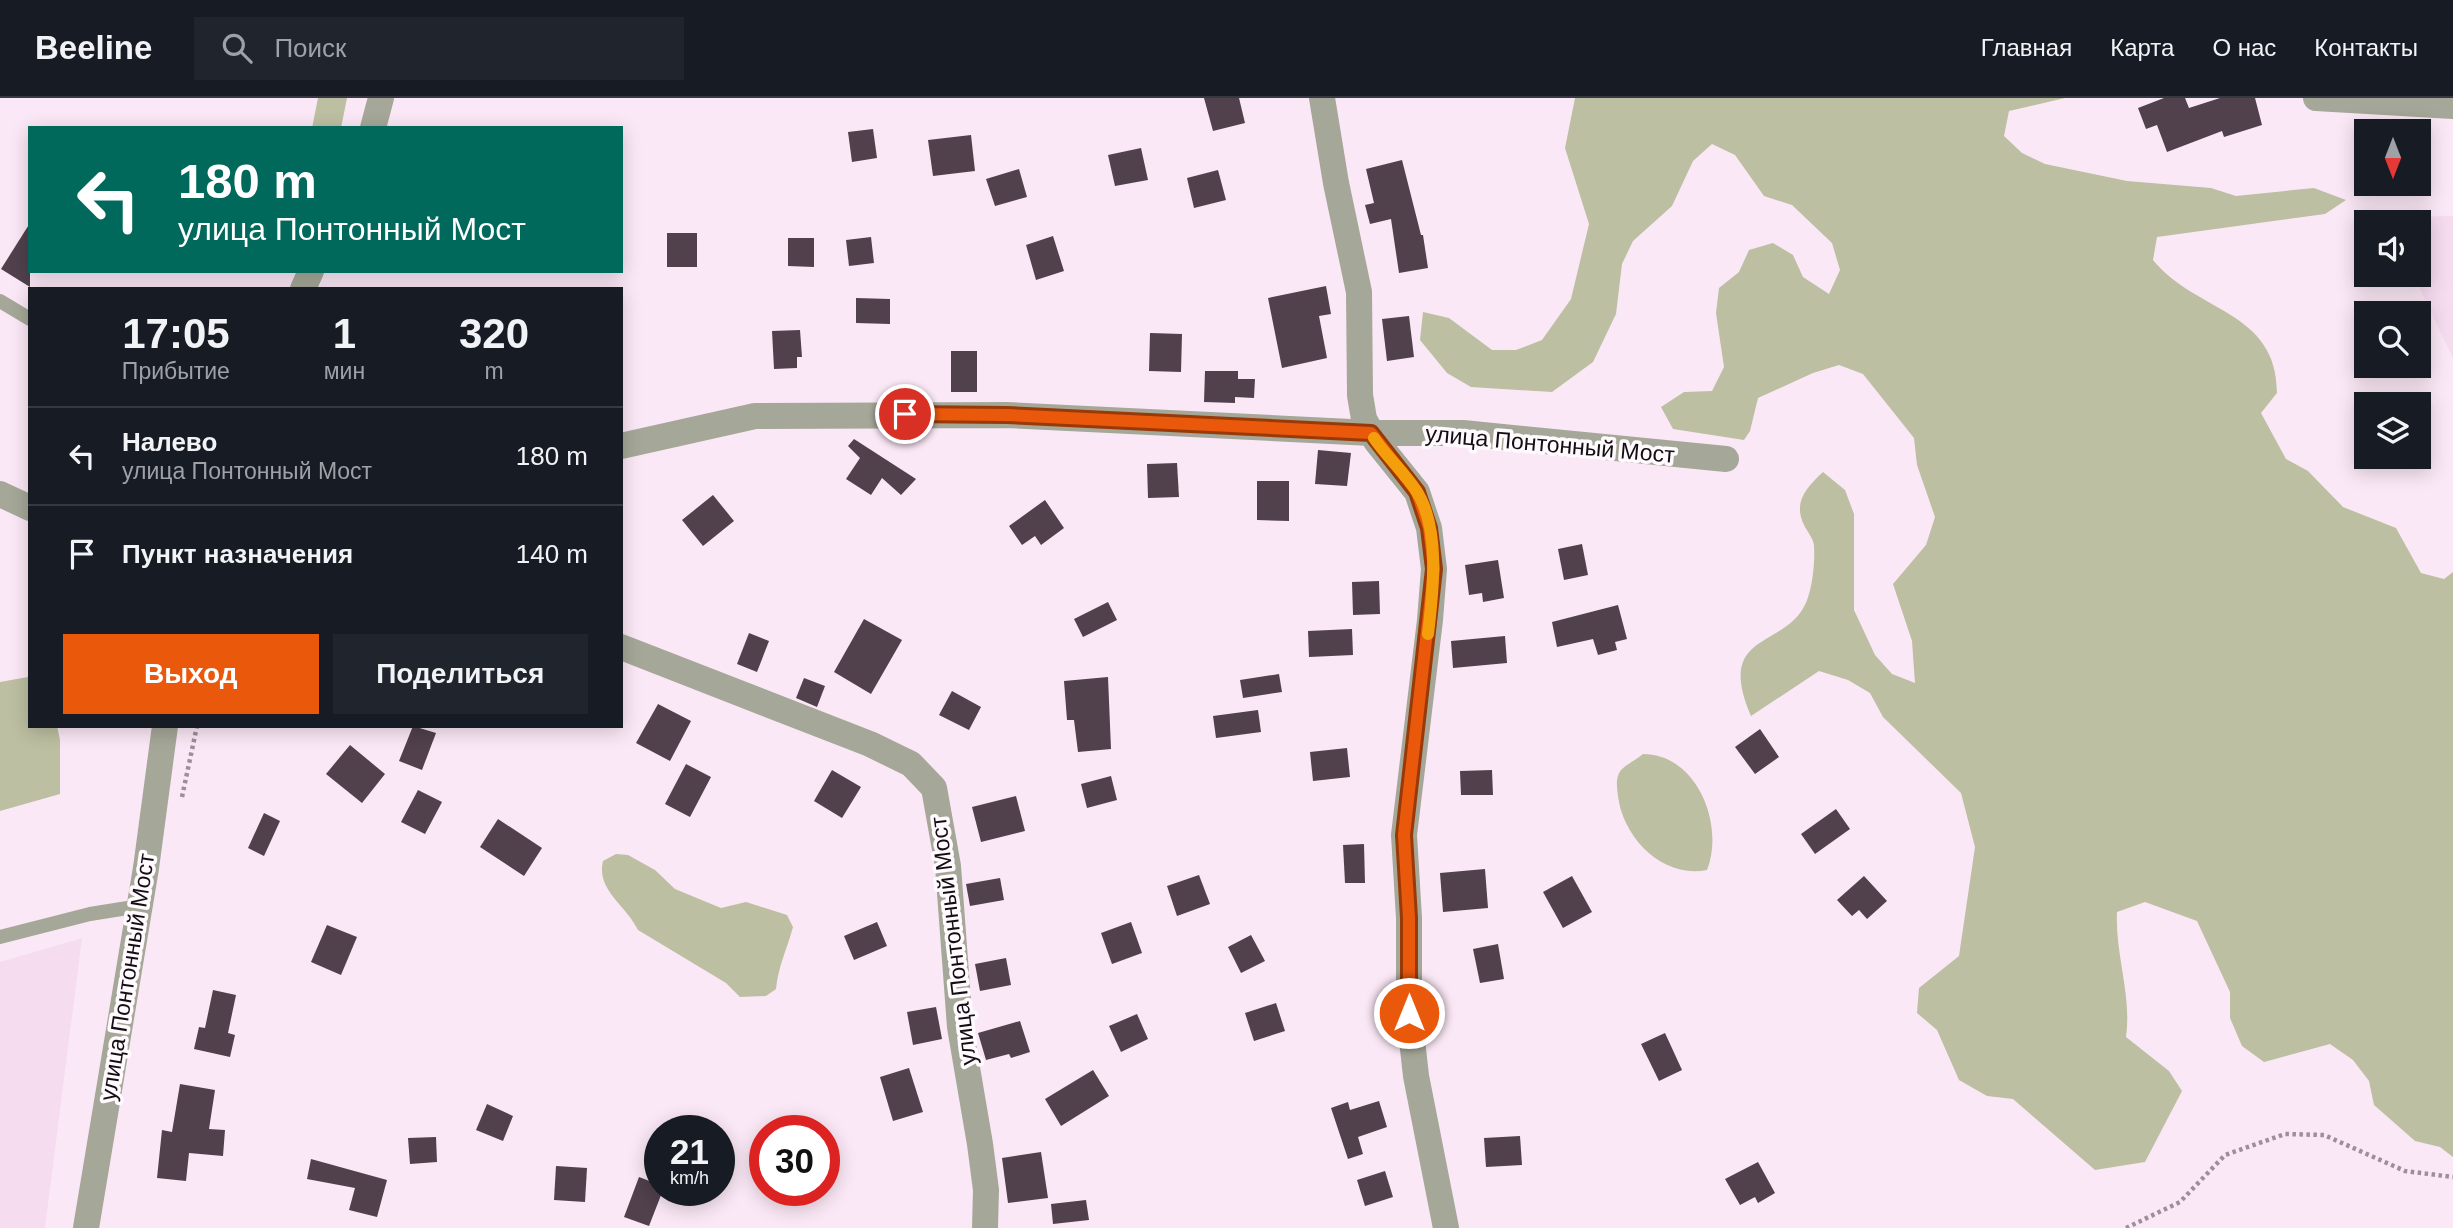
<!DOCTYPE html>
<html lang="ru">
<meta charset="utf-8">
<style>
:root{--surface:#171b24;--page:#20242c;--text:#f1f3f6;--muted:#9ea1a6;--line:#363941;--accent:#ea580c}
body{margin:0;font-family:Arial,sans-serif;background:var(--page);color:var(--text);height:100vh;display:flex;flex-direction:column;font-size:26px;white-space:nowrap}
*{box-sizing:border-box;margin:0}
p{font-size:23px;color:var(--muted)}
.icon{flex:none;width:38px;height:38px;fill:none;stroke:currentColor;stroke-width:2;stroke-linecap:round;stroke-linejoin:round}
.map{position:relative;flex:1;overflow:hidden}
.drawer{position:absolute;left:28px;top:189px;width:595px;height:441px;display:flex;flex-direction:column;background:var(--surface);border-radius:0px;box-shadow:0 4px 18px #0003}
.drawer>*{flex:none}
.guide{position:absolute;left:28px;top:28px;width:595px;height:147px;border-radius:0px;box-shadow:0 4px 18px #0003;background:#00695c;color:#fff;overflow:hidden}
.needle{width:46px;rotate:180deg}
.fabs{position:absolute;left:2354px;top:21px;display:grid;gap:14px}
.fabs a{display:grid;place-items:center;width:77px;height:77px;border-radius:0px;background:var(--surface);box-shadow:0 4px 18px #0003;font-size:35px}
.speed{position:absolute;left:644px;top:1017px;display:flex;gap:14px;font-size:35px;font-weight:700;text-align:center}
.speed>*{display:grid;place-content:center;width:91px;height:91px;border-radius:50%;background:var(--surface);box-shadow:0 4px 18px #0003;line-height:1}
.speed small{font-size:18px;font-weight:400}
.speed .limit{border:10px solid #d22;background:#fff;color:#111}
.pin{position:absolute;display:grid;place-items:center;width:60px;height:60px;color:#fff;margin:-30px;border:4px solid #fff;border-radius:50%;box-shadow:0 2px 7px #0007}
.me{position:absolute;width:77px;margin:-38px;rotate:0deg;stroke-linejoin:round;filter:drop-shadow(0 0 5px #0008)}
.turn{display:flex;align-items:center;gap:24px;height:147px;padding:0 35px;font-size:32px}
.turn .icon{width:91px;height:91px;stroke-width:2.5}
.turn b{display:block;font-size:49px;line-height:60px}
.eta{display:flex;justify-content:space-evenly;align-items:center;height:119px;text-align:center}
.eta b{font-size:42px;font-weight:700;line-height:49px}
.primary-button{display:flex;gap:14px;margin-top:auto;padding:14px 35px}
.primary-button a{flex:1;height:80px;border-radius:0px;background:var(--accent);color:#fff;font-size:28px;font-weight:700;line-height:80px;text-align:center}
.primary-button a+a{background:var(--page);color:var(--text)}
ul{padding:0;list-style:none}
li{display:flex;align-items:center;gap:21px;height:98px;padding:0 35px;border-top:2px solid var(--line)}
li div{flex:1}
li b{display:block;font-size:26px}
li em{font-style:normal}
header{display:flex;align-items:center;gap:42px;box-sizing:border-box;height:98px;padding:0 35px;background:var(--surface);border-bottom:2px solid var(--line)}
header strong{font-size:33px}
nav{display:flex;gap:38px;margin-inline-start:auto;font-size:24px}
.search{width:490px;height:63px;background:var(--page);display:flex;align-items:center;gap:18px;box-sizing:border-box;padding:0 24px;border-radius:0px;color:var(--muted);font-size:26px}
.map>svg:first-child{display:block}
.built{fill:#f6dcef}
.green{fill:#bcbfa1}
.building{fill:#50414c}
.lines{fill:none;stroke-linecap:round;stroke-linejoin:round}
.path{stroke:#9d8f9a;stroke-width:4.5;stroke-dasharray:3.5 3.5;stroke-linecap:butt}
.service{stroke:#a5a798;stroke-width:14}
.minor{stroke:#a5a798;stroke-width:26}
.route-casing{stroke:#983908;stroke-width:18}
.route{stroke:#ea580c;stroke-width:12}
.slow{stroke:#f59e0b;stroke-width:12}
.labels{text-anchor:middle;stroke-width:7;stroke-linejoin:round;paint-order:stroke}
.street-label{font-size:23px;fill:#140e13;stroke:#fefafd}
</style>
<header>
<strong>Beeline</strong>
<div class="search"><svg class="icon" aria-label="search" viewBox="0 0 24 24"><circle cx="10" cy="10" r="6"/><path d="M15 15l6 6"/></svg>Поиск</div>
<nav><a>Главная</a><a>Карта</a><a>О нас</a><a>Контакты</a></nav>
</header>
<div class="map">
<svg width="2453" height="1130" viewBox="0 0 2453 1130">
<rect width="100%" height="100%" fill="#fbe8f6"/>
<g class="built">
<path d="M 2453,118 L 2453,260 L 2413,177 L 2418,177 L 2418,124 L 2388,124 L 2386,119 Z"/>
<path d="M 82,840 L 45,1130 L 0,1130 L 0,864 Z"/>
</g>
<g class="green">
<path d="M 318,0 L 347,0 L 341,30 L 312,30 Z"/>
<path d="M 1575,0 L 2065,0 L 2009,13 L 2004,38 L 2022,55 L 2045,66 L 2127,83 L 2211,90 L 2236,98 L 2314,90 L 2346,102 L 2325,116 L 2157,139 L 2153,162 C 2196,215 2277,212 2277,295 L 2261,315 L 2286,361 L 2308,373 L 2343,409 L 2396,430 L 2421,475 L 2444,481 L 2453,474 L 2453,1059 L 2440,1049 L 2415,1043 L 2374,1007 L 2369,983 L 2353,962 L 2330,946 L 2264,964 L 2242,948 L 2230,920 L 2230,894 L 2197,823 L 2145,804 L 2117,814 C 2115,857 2132,897 2126,939 L 2169,973 L 2182,993 L 2145,1064 L 2095,1072 L 2013,1001 L 1987,998 L 1959,982 L 1937,932 L 1917,915 L 1919,890 L 1959,858 L 1975,749 L 1961,695 L 1883,619 L 1870,595 L 1848,582 L 1819,573 L 1751,618 C 1712,528 1794,554 1809,496 C 1813,483 1815,461 1814,448 C 1814,442 1808,434 1805,429 C 1792,405 1806,390 1823,374 L 1845,392 L 1854,416 L 1854,512 L 1875,557 L 1892,576 L 1915,585 L 1912,543 L 1893,486 L 1926,447 L 1935,419 L 1917,367 L 1914,340 L 1863,276 L 1839,267 L 1813,275 L 1758,300 L 1750,333 L 1744,342 L 1673,331 L 1661,309 L 1684,294 L 1712,293 L 1724,269 L 1716,215 L 1719,190 L 1739,174 L 1749,152 L 1773,145 L 1793,157 L 1803,179 L 1829,196 L 1840,172 L 1832,145 L 1792,107 L 1764,98 L 1735,57 L 1712,46 L 1693,63 L 1672,108 L 1633,143 L 1622,166 L 1616,216 L 1593,264 L 1552,294 L 1471,289 L 1447,275 L 1420,242 L 1423,214 L 1449,220 L 1492,252 L 1516,252 L 1542,242 L 1571,201 L 1589,126 L 1565,50 Z"/>
<path d="M 28,579 L 30,628 L 57,628 L 60,642 L 60,696 L 0,713 L 0,584 Z"/>
<path d="M 1643,656 C 1697,656 1725,727 1707,772 C 1663,781 1623,740 1618,698 C 1617,689 1615,680 1621,672 C 1627,666 1637,661 1643,656 Z"/>
<path d="M 616,756 L 628,757 L 655,772 L 675,791 L 721,810 L 746,804 L 787,817 L 793,829 C 787,851 778,869 776,891 L 766,898 L 740,899 L 726,885 L 638,832 C 626,807 596,792 603,763 Z"/>
</g>
<g class="building">
<path d="M 1204,0 L 1239,0 L 1245,25 L 1213,33 Z"/>
<path d="M 2164,0 L 2185,0 L 2189,10 L 2220,0 L 2255,0 L 2262,27 L 2224,39 L 2222,33 L 2167,54 L 2157,27 L 2146,31 L 2138,10 Z"/>
<path d="M 873,31 L 877,60 L 852,64 L 848,34 Z"/>
<path d="M 971,37 L 975,73 L 933,78 L 928,42 Z"/>
<path d="M 1141,50 L 1148,82 L 1115,88 L 1108,57 Z"/>
<path d="M 1402,62 L 1421,137 L 1423,137 L 1428,170 L 1399,175 L 1391,121 L 1370,126 L 1365,107 L 1374,105 L 1366,71 Z"/>
<path d="M 1019,71 L 1027,99 L 995,108 L 986,81 Z"/>
<path d="M 1218,72 L 1226,102 L 1194,110 L 1187,80 Z"/>
<path d="M 30,125 L 30,189 L 1,171 Z"/>
<rect x="667" y="135" width="30" height="34"/>
<path d="M 1053,138 L 1064,173 L 1036,182 L 1026,147 Z"/>
<path d="M 871,139 L 874,165 L 849,168 L 846,142 Z"/>
<path d="M 788,140 L 814,140 L 814,169 L 788,168 Z"/>
<path d="M 1326,188 L 1331,216 L 1319,218 L 1327,260 L 1282,270 L 1268,200 Z"/>
<path d="M 856,200 L 890,201 L 890,226 L 856,225 Z"/>
<path d="M 1409,218 L 1414,259 L 1387,263 L 1382,221 Z"/>
<path d="M 800,232 L 802,259 L 797,259 L 797,270 L 774,271 L 772,233 Z"/>
<path d="M 1150,235 L 1182,236 L 1181,274 L 1149,273 Z"/>
<rect x="951" y="253" width="26" height="41"/>
<path d="M 1205,273 L 1238,273 L 1238,281 L 1255,281 L 1254,300 L 1235,299 L 1235,305 L 1204,304 Z"/>
<path d="M 854,341 L 916,381 L 901,397 L 882,380 L 871,397 L 846,381 L 860,360 L 848,348 Z"/>
<path d="M 1318,352 L 1351,355 L 1347,388 L 1315,386 Z"/>
<path d="M 1177,365 L 1179,399 L 1148,400 L 1147,366 Z"/>
<path d="M 1257,383 L 1289,383 L 1289,423 L 1257,422 Z"/>
<path d="M 713,397 L 734,423 L 703,448 L 682,422 Z"/>
<path d="M 1045,402 L 1064,430 L 1041,447 L 1035,438 L 1022,447 L 1009,428 Z"/>
<path d="M 1582,446 L 1588,477 L 1564,482 L 1558,451 Z"/>
<path d="M 1498,462 L 1504,500 L 1483,504 L 1482,495 L 1469,497 L 1465,467 Z"/>
<path d="M 1379,483 L 1380,516 L 1353,517 L 1352,484 Z"/>
<path d="M 1108,504 L 1117,522 L 1083,539 L 1074,521 Z"/>
<path d="M 1618,507 L 1627,541 L 1615,544 L 1617,552 L 1598,557 L 1593,541 L 1557,549 L 1552,524 Z"/>
<path d="M 864,521 L 902,542 L 871,596 L 834,574 Z"/>
<path d="M 1352,531 L 1353,557 L 1309,559 L 1308,533 Z"/>
<path d="M 749,535 L 769,543 L 757,574 L 737,566 Z"/>
<path d="M 1505,538 L 1507,565 L 1453,570 L 1451,543 Z"/>
<path d="M 1279,576 L 1282,594 L 1243,600 L 1240,582 Z"/>
<path d="M 1108,579 L 1111,651 L 1078,654 L 1074,622 L 1067,622 L 1064,583 Z"/>
<path d="M 804,580 L 825,588 L 817,609 L 796,600 Z"/>
<path d="M 952,593 L 981,609 L 969,632 L 939,617 Z"/>
<path d="M 658,606 L 691,623 L 670,663 L 636,645 Z"/>
<path d="M 1258,612 L 1261,634 L 1216,640 L 1213,618 Z"/>
<path d="M 413,628 L 436,635 L 422,672 L 399,663 Z"/>
<path d="M 1760,631 L 1779,659 L 1755,676 L 1735,649 Z"/>
<path d="M 350,647 L 385,676 L 362,705 L 326,676 Z"/>
<path d="M 1347,650 L 1350,679 L 1313,683 L 1310,654 Z"/>
<path d="M 686,666 L 711,679 L 690,719 L 665,706 Z"/>
<path d="M 832,672 L 861,689 L 842,720 L 814,703 Z"/>
<path d="M 1492,672 L 1493,697 L 1461,697 L 1460,673 Z"/>
<path d="M 1111,678 L 1117,702 L 1087,710 L 1081,686 Z"/>
<path d="M 418,692 L 442,704 L 425,736 L 401,724 Z"/>
<path d="M 1016,698 L 1025,733 L 981,744 L 972,709 Z"/>
<path d="M 1836,711 L 1850,731 L 1815,756 L 1801,736 Z"/>
<path d="M 264,715 L 280,723 L 264,758 L 248,750 Z"/>
<path d="M 498,721 L 542,750 L 524,778 L 480,749 Z"/>
<path d="M 1364,746 L 1365,785 L 1345,785 L 1343,747 Z"/>
<path d="M 1485,771 L 1488,810 L 1443,814 L 1440,775 Z"/>
<path d="M 1199,777 L 1210,806 L 1177,818 L 1167,788 Z"/>
<path d="M 1572,778 L 1592,814 L 1563,830 L 1543,794 Z"/>
<path d="M 1864,778 L 1887,803 L 1867,821 L 1859,812 L 1852,818 L 1837,802 Z"/>
<path d="M 1000,780 L 1004,802 L 970,808 L 966,786 Z"/>
<path d="M 877,824 L 887,848 L 854,862 L 844,838 Z"/>
<path d="M 1131,824 L 1142,855 L 1112,866 L 1101,835 Z"/>
<path d="M 327,827 L 357,839 L 341,877 L 311,864 Z"/>
<path d="M 1251,837 L 1265,863 L 1241,875 L 1228,849 Z"/>
<path d="M 1498,846 L 1504,881 L 1480,885 L 1473,851 Z"/>
<path d="M 1006,860 L 1011,887 L 980,893 L 975,866 Z"/>
<path d="M 213,892 L 236,897 L 228,935 L 235,937 L 230,959 L 194,951 L 199,929 L 205,930 Z"/>
<path d="M 1276,905 L 1285,933 L 1254,943 L 1245,915 Z"/>
<path d="M 936,909 L 942,941 L 913,947 L 907,914 Z"/>
<path d="M 1137,916 L 1148,941 L 1121,954 L 1109,928 Z"/>
<path d="M 1020,923 L 1030,954 L 1011,960 L 1009,956 L 986,962 L 978,935 Z"/>
<path d="M 1665,935 L 1682,972 L 1659,983 L 1641,946 Z"/>
<path d="M 909,970 L 923,1014 L 893,1023 L 880,979 Z"/>
<path d="M 1093,972 L 1109,998 L 1061,1028 L 1045,1001 Z"/>
<path d="M 180,986 L 215,992 L 209,1031 L 225,1032 L 223,1058 L 189,1055 L 186,1083 L 157,1080 L 162,1032 L 172,1034 Z"/>
<path d="M 1379,1003 L 1387,1029 L 1358,1039 L 1363,1056 L 1348,1061 L 1331,1010 L 1348,1004 L 1350,1012 Z"/>
<path d="M 487,1006 L 513,1018 L 503,1043 L 476,1032 Z"/>
<path d="M 1520,1038 L 1522,1067 L 1486,1069 L 1484,1040 Z"/>
<path d="M 436,1039 L 437,1064 L 410,1066 L 408,1040 Z"/>
<path d="M 1041,1054 L 1048,1100 L 1008,1105 L 1002,1060 Z"/>
<path d="M 311,1061 L 387,1082 L 377,1119 L 349,1112 L 355,1090 L 307,1081 Z"/>
<path d="M 1758,1064 L 1775,1095 L 1758,1105 L 1755,1099 L 1740,1107 L 1725,1081 Z"/>
<path d="M 556,1068 L 587,1070 L 585,1104 L 554,1102 Z"/>
<path d="M 1385,1073 L 1393,1099 L 1365,1108 L 1357,1082 Z"/>
<path d="M 639,1079 L 660,1087 L 660,1092 L 663,1092 L 649,1128 L 624,1119 Z"/>
<path d="M 1086,1102 L 1089,1122 L 1053,1126 L 1051,1106 Z"/>
</g>
<g class="lines">
<g class="path">
<path d="M 182,699 L 197,628"/>
<path d="M 2126,1130 L 2180,1104 L 2225,1057 L 2285,1036 L 2324,1037 L 2405,1073 L 2453,1079"/>
</g>
<g class="service">
<path d="M 0,203 L 30,221"/>
<path d="M 0,839 L 90,816 L 140,808"/>
</g>
<g class="minor">
<path d="M 1322,0 L 1336,85 L 1359,194 L 1360,297 L 1364,321 L 1376,343 L 1417,394 L 1429,430 L 1434,471 L 1430,522 L 1404,737 L 1409,820 L 1409,915 L 1416,978 L 1446,1130"/>
<path d="M 2316,0 L 2453,8"/>
<path d="M 373,30 L 381,0"/>
<path d="M 303,191 L 311,173"/>
<path d="M 621,348 L 755,318 L 1007,317 L 1371,335 L 1463,335 L 1726,361"/>
<path d="M 0,396 L 30,410"/>
<path d="M 621,549 L 870,646 L 911,666 L 934,690 L 948,768 L 960,929 L 980,1046 L 986,1092 L 985,1130"/>
<path d="M 86,1130 L 146,770 L 165,628"/>
</g>
</g>
<g class="lines">
<defs>
<path id="route" d="M 905,316 L 1007,317 L 1371,335 L 1417,394 L 1429,430 L 1434,471 L 1404,737 L 1409,820 L 1409,915"/>
</defs>
<use href="#route" class="route-casing"/>
<use href="#route" class="route"/>
<path class="slow" d="M 1374,340 C 1386,358 1403,373 1415,391 C 1441,428 1433,494 1428,536"/>
</g>
<g class="labels">
<g class="street-label">
<text transform="translate(1550 346) rotate(5)" y="8">улица Понтонный Мост</text>
<text transform="translate(953 843) rotate(-97)" y="8">улица Понтонный Мост</text>
<text transform="translate(127 879) rotate(-81)" y="8">улица Понтонный Мост</text>
</g>
</g>
</svg>
<div class="fabs">
<a><svg class="needle" viewBox="-14 -14 28 28"><path d="M0-13l5 13h-10z" fill="#e53935"/><path d="M0 13l5-13h-10z" fill="#9ea1a6"/></svg></a>
<a><svg class="icon" aria-label="sound" viewBox="0 0 24 24"><path d="M4 9h4l5-4v14l-5-4H4zM17 9q2 3 0 6"/></svg></a>
<a><svg class="icon" aria-label="search" viewBox="0 0 24 24"><circle cx="10" cy="10" r="6"/><path d="M15 15l6 6"/></svg></a>
<a><svg class="icon" aria-label="layers" viewBox="0 0 24 24"><path d="M12 4l9 5-9 5-9-5zM3 14l9 5 9-5"/></svg></a>
</div>
<div class="speed"><div>21<small>km/h</small></div><div class="limit">30</div></div>
<div class="pin" style="left:905px;top:316px;background:#d93025"><svg class="icon" aria-label="arrive" viewBox="0 0 24 24"><path d="M6 21V4h12l-3 4 3 4H6"/></svg></div>
<svg class="me" style="left:1409px;top:915px" viewBox="-20 -20 40 40"><circle r="17" fill="#ea580c" stroke="#fff" stroke-width="3"/><path d="M0-11L8 9 0 5-8 9z" fill="#fff"/></svg>
<div class="guide">
<div class="turn"><svg class="icon" aria-label="left" viewBox="0 0 24 24"><path d="M17 20v-9H6M10 6l-5 5 5 5"/></svg><div><b>180 m</b>улица Понтонный Мост</div></div>
</div>
<section class="drawer">
<div class="eta">
<div><b>17:05</b><p>Прибытие</p></div>
<div><b>1</b><p>мин</p></div>
<div><b>320</b><p>m</p></div>
</div>
<ul>
<li><svg class="icon" aria-label="left" viewBox="0 0 24 24"><path d="M17 20v-9H6M10 6l-5 5 5 5"/></svg><div><b>Налево</b><p>улица Понтонный Мост</p></div><em>180 m</em></li>
<li><svg class="icon" aria-label="arrive" viewBox="0 0 24 24"><path d="M6 21V4h12l-3 4 3 4H6"/></svg><div><b>Пункт назначения</b></div><em>140 m</em></li>
</ul>
<div class="primary-button"><a>Выход</a><a>Поделиться</a></div>
</section>
</div>
